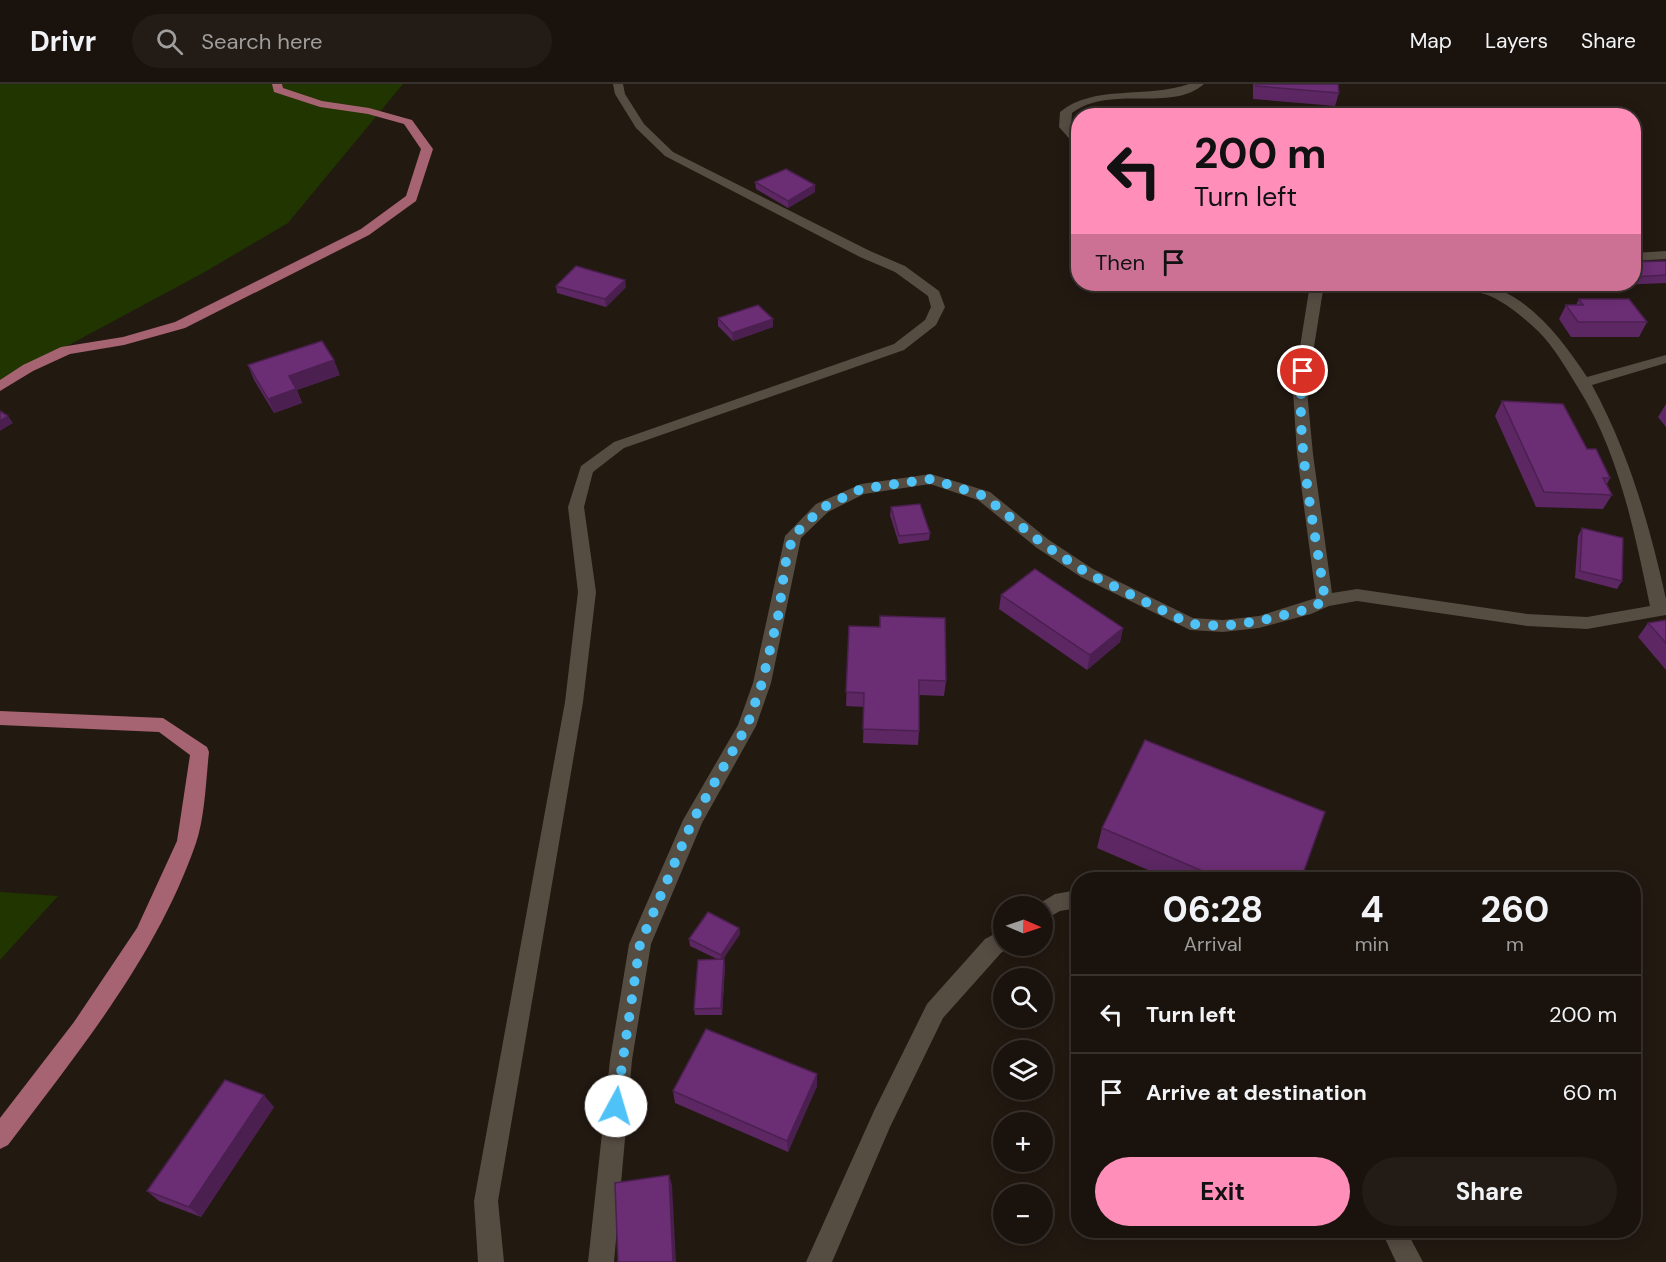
<!DOCTYPE html>
<meta charset="utf-8">
<style>
:root{--surface:#1a130d;--page:#231c16;--text:#f1f3f6;--muted:#9f9e9d;--line:#38322e;--accent:#ff8eb9}
body{margin:0;font-family:"DM Sans",sans-serif;background:var(--page);color:var(--text);height:100vh;display:flex;flex-direction:column;font-size:22px;white-space:nowrap}
*{box-sizing:border-box;margin:0}
p{font-size:20px;color:var(--muted)}
.icon{flex:none;width:33px;height:33px;fill:none;stroke:currentColor;stroke-width:2;stroke-linecap:round;stroke-linejoin:round}
.map{position:relative;flex:1;overflow:hidden}
.drawer{position:absolute;left:1071px;top:788px;width:570px;height:366px;display:flex;flex-direction:column;background:var(--surface);border-radius:24px;box-shadow:0 3px 15px #0003,0 0 0 2px var(--line)}
.drawer>*{flex:none}
.top-card{position:absolute;left:1071px;top:24px;width:570px;height:183px;border-radius:24px;box-shadow:0 3px 15px #0003,0 0 0 2px var(--line);background:#ff8eb9;color:#111;overflow:hidden}
.needle{width:39px;rotate:92deg}
.tools{position:absolute;left:993px;top:812px;display:grid;gap:12px}
.tools a{display:grid;place-items:center;width:60px;height:60px;border-radius:50%;background:var(--surface);box-shadow:0 3px 15px #0003,0 0 0 2px var(--line);font-size:30px}
.pin{position:absolute;display:grid;place-items:center;width:51px;height:51px;color:#fff;margin:-26px;border:3px solid #fff;border-radius:50%;box-shadow:0 2px 6px #0007}
.me{position:absolute;width:66px;margin:-33px;rotate:6deg;stroke-linejoin:round;filter:drop-shadow(0 0 4px #0008)}
.turn{display:flex;align-items:center;gap:21px;height:126px;padding:0 24px;font-size:27px}
.turn .icon{width:78px;height:78px;stroke-width:2.5}
.turn b{display:block;font-size:42px;line-height:51px}
.then{display:flex;align-items:center;height:57px;padding:0 24px;background:#0003;gap:12px;font-size:22px}
.eta{display:flex;justify-content:space-evenly;align-items:center;height:102px;text-align:center}
.eta b{font-size:36px;font-weight:700;line-height:42px}
.primary-button{display:flex;gap:12px;margin-top:auto;padding:12px 24px}
.primary-button a{flex:1;height:69px;border-radius:36px;background:var(--accent);color:#111;font-size:24px;font-weight:700;line-height:69px;text-align:center}
.primary-button a+a{background:var(--page);color:var(--text)}
ul{padding:0;list-style:none}
li{display:flex;align-items:center;gap:18px;height:78px;padding:0 24px;border-top:2px solid var(--line)}
li div{flex:1}
li b{display:block;font-size:22px}
li em{font-style:normal}
header{display:flex;align-items:center;gap:36px;box-sizing:border-box;height:84px;padding:0 30px;background:var(--surface);border-bottom:2px solid var(--line)}
header strong{font-size:28px}
nav{display:flex;gap:33px;margin-inline-start:auto;font-size:21px}
.search{width:420px;height:54px;background:var(--page);display:flex;align-items:center;gap:15px;box-sizing:border-box;padding:0 21px;border-radius:33px;color:var(--muted);font-size:22px}
.map>svg:first-child{display:block}
.green{fill:#203500}
.lines{fill:none;stroke-linecap:round;stroke-linejoin:round}
.minor{fill:#554c42;fill-rule:evenodd}
.major{fill:#a66371;fill-rule:evenodd}
.wall{fill:#5c2763}
.shaded-wall{fill:#4b2050}
.building{fill:#6b2d73;stroke:#4b2050;stroke-width:1.5}
.route{stroke:#4fc3f7;stroke-width:10;stroke-dasharray:0 18}
</style>
<header>
<strong>Drivr</strong>
<div class="search"><svg class="icon" aria-label="search" viewBox="0 0 24 24"><circle cx="10" cy="10" r="6"/><path d="M15 15l6 6"/></svg>Search here</div>
<nav><a>Map</a><a>Layers</a><a>Share</a></nav>
</header>
<div class="map">
<svg width="1666" height="1178" viewBox="0 0 1666 1178">
<rect width="100%" height="100%" fill="#221911"/>
<g class="green">
<path d="M 0,0 L 403,0 L 288,139 L 203,189 L 0,298 Z"/>
<path d="M 0,808 L 58,812 L 0,876 Z"/>
</g>
<g class="lines">
<g class="minor">
<path d="M 613,0 L 623,0 L 625,10 L 644,40 L 673,68 L 870,167 L 905,182 L 939,207 L 945,223 L 936,241 L 904,266 L 624,364 L 593,388 L 584,423 L 596,508 L 583,618 L 498,1117 L 504,1178 L 478,1178 L 474,1117 L 565,618 L 578,508 L 568,423 L 581,382 L 614,358 L 894,260 L 925,236 L 931,223 L 928,212 L 895,188 L 860,173 L 665,72 L 636,44 L 615,10 Z"/>
<path d="M 1189,0 L 1204,0 C 1171,29 1111,0 1072,29 L 1071,43 L 1078,51 L 1078,61 L 1074,60 L 1059,43 L 1060,28 C 1094,0 1146,15 1189,0 Z"/>
<path d="M 1666,167 L 1666,175 L 1634,177 L 1634,169 Z"/>
<path d="M 1310,200 L 1324,200 L 1307,307 L 1313,370 L 1332,509 L 1357,505 L 1527,530 L 1587,533 L 1650,522 C 1634,446 1619,368 1577,302 C 1566,284 1554,263 1538,247 C 1524,234 1508,220 1490,212 C 1481,208 1468,207 1461,200 C 1517,194 1560,252 1587,293 L 1666,271 L 1666,279 L 1592,301 C 1629,369 1649,439 1666,515 L 1666,531 L 1587,545 L 1527,542 L 1357,517 L 1329,522 L 1311,530 L 1259,544 L 1223,548 L 1190,546 L 1081,493 L 1037,464 L 978,416 L 930,400 L 864,410 L 828,428 L 801,454 L 771,599 L 756,642 L 702,739 L 651,860 L 632,976 L 614,1178 L 588,1178 L 610,976 L 629,860 L 683,736 L 738,641 L 753,599 L 785,452 L 816,420 L 861,400 L 931,390 L 990,408 L 1049,456 L 1093,485 L 1193,534 L 1223,536 L 1259,532 L 1316,514 L 1297,370 L 1293,307 Z"/>
<path d="M 1078,806 L 1078,824 L 1060,827 L 1042,837 L 1042,822 L 1035,822 L 1055,810 Z"/>
<path d="M 1004,845 L 1004,861 L 1011,861 L 1001,869 L 943,934 L 890,1043 L 832,1178 L 806,1178 L 874,1027 L 927,920 L 985,855 Z"/>
<path d="M 1381,1146 L 1406,1146 L 1423,1178 L 1396,1178 Z"/>
</g>
<g class="major">
<path d="M 272,0 L 282,0 L 283,4 L 322,17 L 369,24 L 412,36 L 433,65 L 416,117 L 369,151 L 185,244 L 124,261 L 70,270 L 33,287 L 0,307 L 0,296 L 23,281 L 61,263 L 123,253 L 175,238 L 361,145 L 406,112 L 421,65 L 404,40 L 368,30 L 320,23 L 274,8 Z"/>
<path d="M 0,627 L 163,634 L 207,663 L 209,668 C 206,695 205,733 196,759 C 157,872 79,967 8,1061 L 0,1065 L 0,1034 L 74,938 L 137,844 L 177,757 L 190,671 L 159,648 L 0,641 Z"/>
</g>
</g>
<g class="wall">
<path d="M 1253,0 L 1338,0 L 1339,9 L 1335,22 L 1253,15 Z"/>
<path d="M 755,98 L 815,101 L 815,108 L 788,124 L 756,105 Z"/>
<path d="M 1666,177 L 1666,199 L 1618,201 L 1617,200 L 1634,200 L 1634,178 Z"/>
<path d="M 556,202 L 626,203 L 606,223 L 557,209 Z"/>
<path d="M 1579,215 L 1647,238 L 1639,253 L 1571,253 L 1559,235 L 1566,221 L 1576,221 Z"/>
<path d="M 718,234 L 773,243 L 733,257 L 718,242 Z"/>
<path d="M 248,281 L 340,291 L 297,306 L 302,319 L 274,329 L 254,296 Z"/>
<path d="M 1502,317 L 1587,365 L 1610,394 L 1607,400 L 1612,411 L 1603,425 L 1536,423 L 1495,332 Z"/>
<path d="M 1666,320 L 1666,343 L 1658,333 Z"/>
<path d="M 891,423 L 930,449 L 929,456 L 899,460 L 890,431 Z"/>
<path d="M 1582,444 L 1622,497 L 1617,505 L 1575,494 L 1578,452 Z"/>
<path d="M 1001,511 L 1123,544 L 1120,558 L 1087,586 L 999,525 Z"/>
<path d="M 1666,536 L 1666,586 L 1638,553 L 1648,539 Z"/>
<path d="M 849,542 L 946,597 L 944,612 L 919,611 L 919,647 L 918,661 L 863,659 L 864,623 L 846,622 Z"/>
<path d="M 1102,744 L 1301,795 L 1169,795 L 1097,764 Z"/>
<path d="M 739,844 L 740,850 L 723,875 L 725,882 L 722,931 L 695,931 L 694,925 L 717,875 L 690,862 L 689,855 Z"/>
<path d="M 817,1002 L 788,1068 L 675,1019 L 673,1007 Z"/>
<path d="M 274,1023 L 201,1133 L 159,1117 L 147,1107 Z"/>
</g>
<g class="shaded-wall">
<path d="M 815,101 L 815,108 L 788,124 L 788,117 Z"/>
<path d="M 625,196 L 626,203 L 606,223 L 605,215 Z"/>
<path d="M 773,235 L 773,243 L 733,257 L 732,249 Z"/>
<path d="M 334,276 L 340,291 L 297,306 L 302,319 L 274,329 L 268,315 L 289,292 Z"/>
<path d="M 8,332 L 13,339 L 0,347 L 0,337 Z"/>
<path d="M 1123,544 L 1120,558 L 1087,586 L 1090,571 Z"/>
<path d="M 739,844 L 740,850 L 721,878 L 721,871 Z"/>
<path d="M 724,875 L 725,882 L 722,931 L 721,924 Z"/>
<path d="M 817,990 L 817,1002 L 788,1068 L 787,1057 Z"/>
<path d="M 264,1011 L 274,1023 L 201,1133 L 189,1123 Z"/>
<path d="M 669,1091 L 672,1101 L 676,1178 L 673,1178 Z"/>
</g>
<g class="building">
<path d="M 1256,0 L 1338,0 L 1339,9 L 1256,2 Z"/>
<path d="M 786,85 L 815,101 L 788,117 L 755,98 Z"/>
<path d="M 1666,177 L 1666,191 L 1634,193 L 1634,178 Z"/>
<path d="M 576,182 L 625,196 L 605,215 L 556,202 Z"/>
<path d="M 1579,215 L 1629,215 L 1647,238 L 1578,238 L 1566,221 L 1583,221 Z"/>
<path d="M 758,221 L 773,235 L 732,249 L 718,234 Z"/>
<path d="M 322,257 L 334,276 L 289,292 L 296,305 L 268,315 L 248,281 Z"/>
<path d="M 1502,317 L 1563,320 L 1587,365 L 1596,365 L 1610,394 L 1603,394 L 1612,411 L 1544,408 Z"/>
<path d="M 0,327 L 8,332 L 0,337 Z"/>
<path d="M 920,420 L 930,449 L 899,452 L 891,423 Z"/>
<path d="M 1582,444 L 1623,454 L 1622,497 L 1580,487 Z"/>
<path d="M 1035,485 L 1123,544 L 1090,571 L 1001,511 Z"/>
<path d="M 880,532 L 945,534 L 946,597 L 919,596 L 919,647 L 863,645 L 864,609 L 846,608 L 849,542 L 880,543 Z"/>
<path d="M 1666,536 L 1666,559 L 1648,539 Z"/>
<path d="M 1145,656 L 1325,728 L 1301,795 L 1221,795 L 1102,744 Z"/>
<path d="M 708,828 L 739,844 L 721,871 L 689,855 Z"/>
<path d="M 724,875 L 721,924 L 694,925 L 698,876 Z"/>
<path d="M 706,945 L 817,990 L 787,1057 L 673,1007 Z"/>
<path d="M 225,996 L 264,1011 L 189,1123 L 147,1107 Z"/>
<path d="M 669,1091 L 673,1178 L 618,1178 L 615,1099 Z"/>
</g>
<g class="lines">
<path class="route" d="M 616,1022 L 640,860 L 693,736 L 747,642 L 762,599 L 779,528 L 785,481 L 793,452 L 822,424 L 861,405 L 931,395 L 984,412 L 1043,460 L 1087,489 L 1190,540 L 1223,542 L 1259,537 L 1305,526 L 1325,517 C 1316,447 1294,357 1303,287"/>
</g>
</svg>
<div class="tools">
<a><svg class="needle" viewBox="-14 -14 28 28"><path d="M0-13l5 13h-10z" fill="#e53935"/><path d="M0 13l5-13h-10z" fill="#9f9e9d"/></svg></a>
<a><svg class="icon" aria-label="search" viewBox="0 0 24 24"><circle cx="10" cy="10" r="6"/><path d="M15 15l6 6"/></svg></a>
<a><svg class="icon" aria-label="layers" viewBox="0 0 24 24"><path d="M12 4l9 5-9 5-9-5zM3 14l9 5 9-5"/></svg></a>
<a>+</a>
<a>−</a>
</div>
<div class="pin" style="left:1303px;top:287px;background:#d93025"><svg class="icon" aria-label="arrive" viewBox="0 0 24 24"><path d="M6 21V4h12l-3 4 3 4H6"/></svg></div>
<svg class="me" style="left:616px;top:1022px" viewBox="-20 -20 40 40"><circle r="19" fill="#fff"/><path d="M0-13L10 11 0 6-10 11z" fill="#4fc3f7"/></svg>
<div class="top-card">
<div class="turn"><svg class="icon" aria-label="left" viewBox="0 0 24 24"><path d="M17 20v-9H6M10 6l-5 5 5 5"/></svg><div><b>200 m</b>Turn left</div></div>
<div class="then">Then<svg class="icon" aria-label="arrive" viewBox="0 0 24 24"><path d="M6 21V4h12l-3 4 3 4H6"/></svg></div>
</div>
<section class="drawer">
<div class="eta">
<div><b>06:28</b><p>Arrival</p></div>
<div><b>4</b><p>min</p></div>
<div><b>260</b><p>m</p></div>
</div>
<ul>
<li><svg class="icon" aria-label="left" viewBox="0 0 24 24"><path d="M17 20v-9H6M10 6l-5 5 5 5"/></svg><div><b>Turn left</b></div><em>200 m</em></li>
<li><svg class="icon" aria-label="arrive" viewBox="0 0 24 24"><path d="M6 21V4h12l-3 4 3 4H6"/></svg><div><b>Arrive at destination</b></div><em>60 m</em></li>
</ul>
<div class="primary-button"><a>Exit</a><a>Share</a></div>
</section>
</div>
